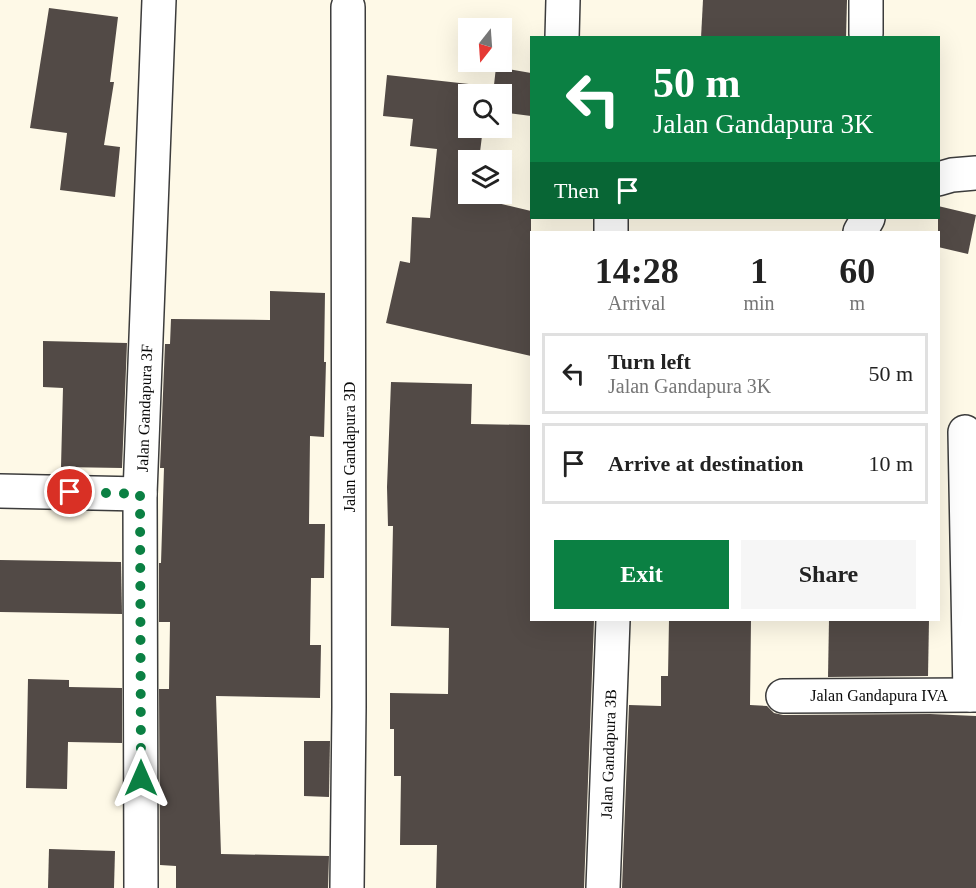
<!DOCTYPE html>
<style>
:root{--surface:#fff;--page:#f6f6f6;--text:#222;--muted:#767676;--line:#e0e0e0;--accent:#0b8043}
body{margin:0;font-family:"Times New Roman",serif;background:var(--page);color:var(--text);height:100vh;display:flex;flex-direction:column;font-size:22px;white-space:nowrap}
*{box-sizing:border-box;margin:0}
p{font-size:20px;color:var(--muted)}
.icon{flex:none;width:33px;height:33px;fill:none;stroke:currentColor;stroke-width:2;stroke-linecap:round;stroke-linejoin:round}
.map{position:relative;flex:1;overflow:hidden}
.drawer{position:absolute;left:530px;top:231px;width:410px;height:390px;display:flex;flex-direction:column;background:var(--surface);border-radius:0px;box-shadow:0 6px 24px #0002}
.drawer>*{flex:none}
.hud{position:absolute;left:530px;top:36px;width:410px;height:183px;border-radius:0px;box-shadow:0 6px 24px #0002;background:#0b8043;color:#fff;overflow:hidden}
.needle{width:39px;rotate:197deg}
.fabs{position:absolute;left:458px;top:18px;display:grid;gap:12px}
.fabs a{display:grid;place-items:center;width:54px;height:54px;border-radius:0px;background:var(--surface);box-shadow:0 6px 24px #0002;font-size:30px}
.pin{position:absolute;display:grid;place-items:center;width:51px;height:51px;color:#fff;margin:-26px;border:3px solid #fff;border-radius:50%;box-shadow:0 2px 6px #0007}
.me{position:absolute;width:66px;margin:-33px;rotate:0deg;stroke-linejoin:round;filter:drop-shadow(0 0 4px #0008)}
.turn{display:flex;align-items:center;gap:21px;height:126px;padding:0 24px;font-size:27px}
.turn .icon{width:78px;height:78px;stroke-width:2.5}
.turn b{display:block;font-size:42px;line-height:51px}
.then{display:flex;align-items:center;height:57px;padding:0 24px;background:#0003;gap:12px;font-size:22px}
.eta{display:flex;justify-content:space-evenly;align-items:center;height:102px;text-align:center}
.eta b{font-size:36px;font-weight:600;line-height:42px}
.primary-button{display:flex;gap:12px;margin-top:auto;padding:12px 24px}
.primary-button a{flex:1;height:69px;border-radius:0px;background:var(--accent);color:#fff;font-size:24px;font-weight:600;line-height:69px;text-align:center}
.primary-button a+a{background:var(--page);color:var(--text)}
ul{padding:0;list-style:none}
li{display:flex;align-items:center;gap:18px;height:81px;margin:0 12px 9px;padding:0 12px;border:3px solid var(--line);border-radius:0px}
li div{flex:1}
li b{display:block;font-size:22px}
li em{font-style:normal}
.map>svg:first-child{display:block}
.building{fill:#524a46}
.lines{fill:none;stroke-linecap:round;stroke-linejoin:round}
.minor-casing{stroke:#3c3c3c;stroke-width:36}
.minor{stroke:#fff;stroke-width:33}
.route{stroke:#0b8043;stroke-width:10;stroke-dasharray:0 18}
.labels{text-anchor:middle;stroke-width:6;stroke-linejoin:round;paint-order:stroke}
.street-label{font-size:16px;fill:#090909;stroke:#fff}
</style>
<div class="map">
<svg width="976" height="888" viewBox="0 0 976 888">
<rect width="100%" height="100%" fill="#fef9e7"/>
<g class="building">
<path d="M 703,0 L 847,0 L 846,38 L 701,38 Z"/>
<path d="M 49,8 L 118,17 L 110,82 L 114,82 L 104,145 L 120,147 L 115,197 L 60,190 L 67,133 L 30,128 Z"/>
<path d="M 496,67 L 531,73 L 531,116 L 501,112 L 501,94 L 493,94 Z"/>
<path d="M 387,75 L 487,86 L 486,94 L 468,94 L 468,128 L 483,128 L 479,160 L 468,160 L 468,194 L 476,194 L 476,198 L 531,211 L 531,356 L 386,323 L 400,261 L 410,263 L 412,217 L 430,218 L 437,149 L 410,146 L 413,119 L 383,116 Z"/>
<path d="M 938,206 L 976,215 L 968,254 L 938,247 Z"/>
<path d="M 270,291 L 325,293 L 324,362 L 326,362 L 324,437 L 310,436 L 309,524 L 325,524 L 324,578 L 311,578 L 310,645 L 321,645 L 320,698 L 216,696 L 221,854 L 329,856 L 328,888 L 176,888 L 176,866 L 160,865 L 159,689 L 169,689 L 170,622 L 159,622 L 159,563 L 161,563 L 164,468 L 160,468 L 165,344 L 170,344 L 171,319 L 270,320 Z"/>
<path d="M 43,341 L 127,343 L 122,468 L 61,467 L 63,388 L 43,387 Z"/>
<path d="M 391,382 L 472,384 L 471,424 L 531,425 L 531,620 L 594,620 L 584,888 L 436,888 L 437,845 L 400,845 L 401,776 L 394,776 L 394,729 L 390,729 L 390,693 L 448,694 L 449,628 L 391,626 L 393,526 L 388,526 L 387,487 Z"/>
<path d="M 0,560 L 121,562 L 122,614 L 0,612 Z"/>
<path d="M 669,620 L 751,620 L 750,705 L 767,706 L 774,713 L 783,715 L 930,714 L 976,716 L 976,888 L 622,888 L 629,705 L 661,706 L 661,676 L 668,676 Z"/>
<path d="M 829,620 L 929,620 L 928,676 L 828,677 Z"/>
<path d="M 28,679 L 69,680 L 69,687 L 122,688 L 122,743 L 68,742 L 67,789 L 26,788 Z"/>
<path d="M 304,741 L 330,741 L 329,797 L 304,796 Z"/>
<path d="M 49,849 L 115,851 L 114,888 L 48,888 Z"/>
</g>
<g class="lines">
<defs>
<g id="minor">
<path d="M 866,34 L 866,0"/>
<path d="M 562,38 L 563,0"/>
<path d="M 938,179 L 952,175 L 976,173"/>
<path d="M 611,218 L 611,232"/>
<path d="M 860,232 L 868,218"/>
<path d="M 965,432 L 970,695"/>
<path d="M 0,491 L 140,494"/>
<path d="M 783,696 L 976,695"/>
<path d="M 141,888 L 140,494 L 159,0"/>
<path d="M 347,888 L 349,707 L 348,7"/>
<path d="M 603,888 L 613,620"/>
</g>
</defs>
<use href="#minor" class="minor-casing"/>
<use href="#minor" class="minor"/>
</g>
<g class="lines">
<path class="route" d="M 70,492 L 140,494 L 141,778"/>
</g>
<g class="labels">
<g class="street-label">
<text transform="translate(144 408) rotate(-88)" y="6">Jalan Gandapura 3F</text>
<text transform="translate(349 447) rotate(-90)" y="6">Jalan Gandapura 3D</text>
<text x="879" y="701">Jalan Gandapura IVA</text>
<text transform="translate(608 754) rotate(-88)" y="6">Jalan Gandapura 3B</text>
</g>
</g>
</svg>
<div class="fabs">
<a><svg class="needle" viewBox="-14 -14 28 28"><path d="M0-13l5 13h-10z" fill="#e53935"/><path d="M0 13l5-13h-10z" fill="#767676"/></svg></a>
<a><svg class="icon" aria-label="search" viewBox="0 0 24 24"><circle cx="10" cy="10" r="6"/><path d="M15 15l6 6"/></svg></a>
<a><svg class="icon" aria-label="layers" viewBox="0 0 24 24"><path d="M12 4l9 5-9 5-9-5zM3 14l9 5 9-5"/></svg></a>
</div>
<div class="pin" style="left:70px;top:492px;background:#d93025"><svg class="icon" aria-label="arrive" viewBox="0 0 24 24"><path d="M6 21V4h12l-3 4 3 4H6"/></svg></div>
<svg class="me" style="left:141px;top:778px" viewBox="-20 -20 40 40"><path d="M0-17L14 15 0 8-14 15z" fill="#0b8043" stroke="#fff" stroke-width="4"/></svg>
<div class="hud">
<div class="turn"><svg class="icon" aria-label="left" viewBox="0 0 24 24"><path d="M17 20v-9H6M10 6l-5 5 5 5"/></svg><div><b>50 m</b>Jalan Gandapura 3K</div></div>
<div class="then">Then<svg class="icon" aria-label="arrive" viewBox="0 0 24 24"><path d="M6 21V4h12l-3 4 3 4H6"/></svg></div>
</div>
<section class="drawer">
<div class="eta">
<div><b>14:28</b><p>Arrival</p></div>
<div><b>1</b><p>min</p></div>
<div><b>60</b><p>m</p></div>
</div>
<ul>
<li><svg class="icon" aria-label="left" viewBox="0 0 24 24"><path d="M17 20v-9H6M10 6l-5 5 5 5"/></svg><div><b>Turn left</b><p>Jalan Gandapura 3K</p></div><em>50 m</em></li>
<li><svg class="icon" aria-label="arrive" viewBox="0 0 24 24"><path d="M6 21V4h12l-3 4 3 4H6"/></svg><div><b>Arrive at destination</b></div><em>10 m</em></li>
</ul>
<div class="primary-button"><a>Exit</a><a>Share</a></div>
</section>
</div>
